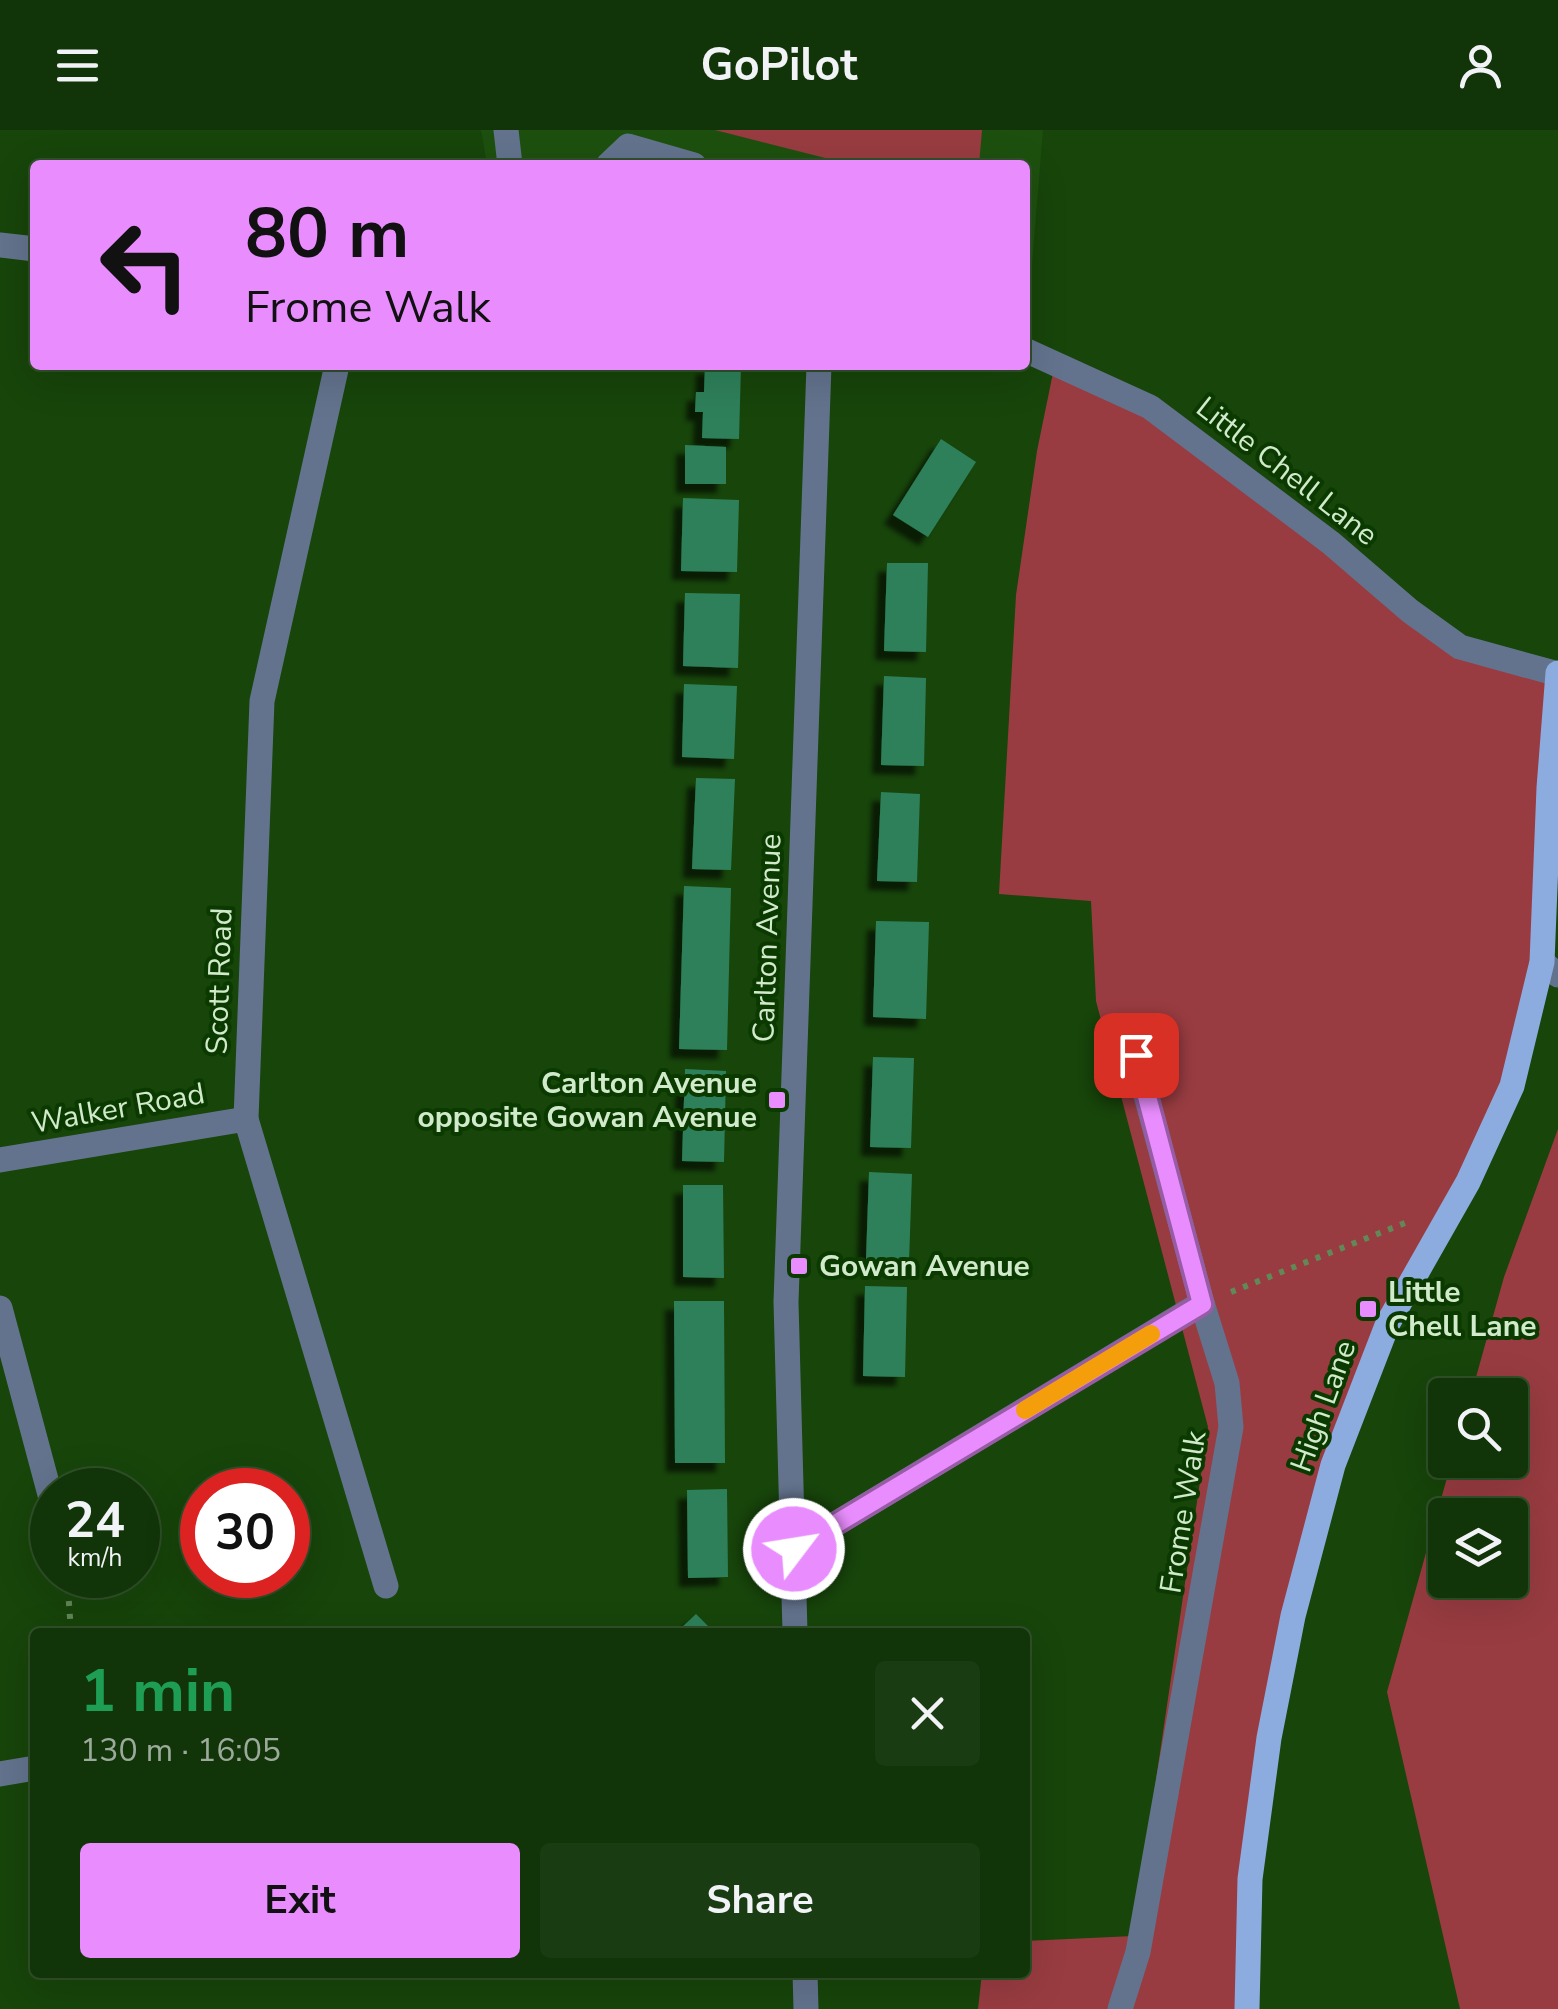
<!DOCTYPE html>
<meta charset="utf-8">
<style>
:root{--surface:#113408;--page:#1a3c12;--text:#f1f3f6;--muted:#9caa9c;--line:#304f29;--accent:#e98dfe}
body{margin:0;font-family:"Nunito Sans",sans-serif;background:var(--page);color:var(--text);height:100vh;display:flex;flex-direction:column;font-size:38px;white-space:nowrap}
*{box-sizing:border-box;margin:0}
p{font-size:32px;color:var(--muted)}
.icon{flex:none;width:55px;height:55px;fill:none;stroke:currentColor;stroke-width:2;stroke-linecap:round;stroke-linejoin:round}
.map{position:relative;flex:1;overflow:hidden}
.sheet{position:absolute;left:30px;top:1498px;width:1000px;height:350px;display:flex;flex-direction:column;background:var(--surface);border-radius:10px;box-shadow:0 10px 40px #0002,0 0 0 2px var(--line)}
.sheet>*{flex:none}
.banner{position:absolute;left:30px;top:30px;width:1000px;height:210px;border-radius:10px;box-shadow:0 10px 40px #0002,0 0 0 2px var(--line);background:#e98dfe;color:#111;overflow:hidden}
.buttons{position:absolute;left:1428px;top:1248px;display:grid;gap:20px}
.buttons a{display:grid;place-items:center;width:100px;height:100px;border-radius:10px;background:var(--surface);box-shadow:0 10px 40px #0002,0 0 0 2px var(--line);font-size:50px}
.speed{position:absolute;left:30px;top:1338px;display:flex;gap:20px;font-size:50px;font-weight:700;text-align:center}
.speed>*{display:grid;place-content:center;width:130px;height:130px;border-radius:50%;background:var(--surface);box-shadow:0 10px 40px #0002,0 0 0 2px var(--line);line-height:1}
.speed small{font-size:25px;font-weight:400}
.speed .limit{border:15px solid #d22;background:#fff;color:#111}
.pin{position:absolute;display:grid;place-items:center;width:85px;height:85px;color:#fff;margin:-42px;border-radius:20px;box-shadow:0 5px 15px #0006}
.me{position:absolute;width:110px;margin:-55px;rotate:59deg;stroke-linejoin:round;filter:drop-shadow(0 0 8px #0008)}
.turn{display:flex;align-items:center;gap:35px;height:210px;padding:0 50px;font-size:45px}
.turn .icon{width:130px;height:130px;stroke-width:2.5}
.turn b{display:block;font-size:70px;line-height:85px}
.round{display:grid;place-items:center;flex:none;width:105px;height:105px;border-radius:10px;background:var(--page)}
.headline{display:flex;align-items:center;justify-content:space-between;height:170px;padding:0 50px}
h1{font-size:60px;font-weight:700;line-height:75px;color:#1e9e55}
.button{display:flex;gap:20px;margin-top:auto;padding:20px 50px}
.button a{flex:1;height:115px;border-radius:10px;background:var(--accent);color:#111;font-size:40px;font-weight:700;line-height:115px;text-align:center}
.button a+a{background:var(--page);color:var(--text)}
header{display:flex;justify-content:space-between;align-items:center;height:130px;padding:0 50px;background:var(--surface);font-size:45px;font-weight:700}
.map>svg:first-child{display:block}
.built{fill:#1d500f}
.green{fill:#983c41;fill-rule:evenodd}
.building{fill:#2e805a;filter:url(#shadow)}
.lines{fill:none;stroke-linecap:round;stroke-linejoin:round}
.path{stroke:#628858;stroke-width:6;stroke-dasharray:5 8;stroke-linecap:butt}
.minor{stroke:#63738d;stroke-width:25}
.major{stroke:#8cace0;stroke-width:25}
.route-casing{stroke:#975ca5;stroke-width:25}
.route{stroke:#e98dfe;stroke-width:18}
.slow{stroke:#f59e0b;stroke-width:18}
.poi-dot{fill:#e98dfe;stroke:#0b3a00;stroke-width:4}
.labels{text-anchor:middle;stroke-width:8;stroke-linejoin:round;paint-order:stroke}
.street-label{font-size:30px;fill:#d1eacb;stroke:#0b3a00}
.poi-label{font-size:30px;font-weight:bold;fill:#d1eacb;stroke:#0b3a00;text-anchor:start}
</style>
<header><svg class="icon" aria-label="menu" viewBox="0 0 24 24"><path d="M4 6h16M4 12h16M4 18h16"/></svg>GoPilot<svg class="icon" aria-label="person" viewBox="0 0 24 24"><circle cx="12" cy="8" r="4"/><path d="M4 21q1-7 8-7t8 7"/></svg></header>
<div class="map">
<svg width="1558" height="1879" viewBox="0 0 1558 1879">
<defs>
<filter id="shadow"><feDropShadow dx="-9" dy="9" stdDeviation="2.5" flood-color="#0009"/></filter>
</defs>
<rect width="100%" height="100%" fill="#17450a"/>
<path class="built" d="M 481,0 L 1043,0 L 1029,171 L 1025,170 L 1025,35 L 492,35 L 487,34 Z"/>
<g class="green">
<path d="M 715,0 L 982,0 L 979,35 L 853,35 Z"/>
<path d="M 1055,233 L 1151,277 L 1460,517 L 1558,544 L 1542,832 L 1512,956 L 1388,1193 L 1279,1556 L 1250,1879 L 978,1879 L 982,1843 L 1025,1842 L 1025,1811 L 1133,1806 L 1208,1297 L 1096,871 L 1091,771 L 999,764 L 1016,465 L 1037,321 Z"/>
<path d="M 1558,999 L 1558,1879 L 1460,1879 L 1387,1562 L 1452,1330 L 1510,1330 L 1510,1265 L 1471,1265 L 1504,1147 ZM 1445,1385 L 1510,1385 L 1510,1450 L 1445,1450 Z"/>
</g>
<g class="building">
<path d="M 705,235 L 741,235 L 739,309 L 702,308 L 703,282 L 695,282 L 696,262 L 704,262 Z"/>
<path d="M 941,309 L 976,332 L 928,407 L 893,385 Z"/>
<path d="M 685,315 L 726,317 L 726,354 L 685,354 Z"/>
<path d="M 683,368 L 739,370 L 737,442 L 681,441 Z"/>
<path d="M 887,433 L 928,433 L 926,522 L 884,521 Z"/>
<path d="M 685,463 L 740,464 L 738,538 L 683,536 Z"/>
<path d="M 884,546 L 926,548 L 924,636 L 881,635 Z"/>
<path d="M 684,554 L 737,556 L 734,629 L 682,627 Z"/>
<path d="M 696,648 L 735,649 L 731,740 L 692,739 Z"/>
<path d="M 881,662 L 920,664 L 917,752 L 877,751 Z"/>
<path d="M 684,756 L 731,758 L 727,920 L 679,919 Z"/>
<path d="M 876,791 L 929,792 L 926,889 L 873,887 Z"/>
<path d="M 873,927 L 914,928 L 911,1018 L 870,1017 Z"/>
<path d="M 685,939 L 726,941 L 724,1032 L 682,1031 Z"/>
<path d="M 869,1042 L 912,1044 L 909,1132 L 866,1130 Z"/>
<path d="M 683,1055 L 723,1055 L 724,1148 L 683,1147 Z"/>
<path d="M 865,1156 L 907,1157 L 905,1247 L 863,1246 Z"/>
<path d="M 674,1171 L 724,1171 L 725,1333 L 675,1333 Z"/>
<path d="M 727,1359 L 728,1447 L 688,1448 L 687,1360 Z"/>
<path d="M 696,1484 L 714,1502 L 677,1502 Z"/>
</g>
<g class="lines">
<g class="path">
<path d="M 1231,1162 L 1410,1091"/>
<path d="M 67,1445 L 71,1502"/>
</g>
<g class="minor">
<path d="M 506,0 L 510,35"/>
<path d="M 608,35 L 628,16 L 694,35"/>
<path d="M 0,115 L 35,119"/>
<path d="M 1025,220 L 1150,277 L 1331,413 L 1410,481 L 1460,517 L 1558,544"/>
<path d="M 337,235 L 262,571 L 246,989 L 386,1456"/>
<path d="M 1542,832 L 1558,845"/>
<path d="M 0,1030 L 246,989"/>
<path d="M 0,1178 L 52,1372"/>
<path d="M 794,1419 L 1202,1173"/>
<path d="M 795,1502 L 786,1172 L 819,235"/>
<path d="M 0,1644 L 35,1638"/>
<path d="M 805,1842 L 806,1879"/>
<path d="M 1120,1879 L 1138,1822 L 1231,1297 L 1227,1253 L 1202,1173 L 1135,925"/>
</g>
<path class="major" d="M 1247,1879 L 1250,1749 L 1269,1608 L 1293,1486 L 1333,1335 L 1388,1193 L 1468,1052 L 1512,956 L 1542,832 L 1549,658 L 1558,543"/>
</g>
<g class="lines">
<defs>
<path id="route" d="M 794,1419 L 1202,1174 L 1136,925"/>
</defs>
<use href="#route" class="route-casing"/>
<use href="#route" class="route"/>
<path class="slow" d="M 1025,1280 L 1151,1204"/>
</g>
<g class="poi-dot">
<rect x="767" y="960" width="20" height="20" rx="5"/>
<rect x="789" y="1126" width="20" height="20" rx="5"/>
<rect x="1358" y="1169" width="20" height="20" rx="5"/>
</g>
<g class="labels">
<g class="street-label">
<text transform="translate(1287 341) rotate(38)" y="10">Little Chell Lane</text>
<text transform="translate(767 808) rotate(-88)" y="10">Carlton Avenue</text>
<text transform="translate(219 851) rotate(-88)" y="10">Scott Road</text>
<text transform="translate(118 978) rotate(-10)" y="10">Walker Road</text>
<text transform="translate(1323 1276) rotate(-70)" y="10">High Lane</text>
<text transform="translate(1183 1382) rotate(-81)" y="10">Frome Walk</text>
</g>
<g class="poi-label">
<text x="757" y="963" text-anchor="end">Carlton Avenue<tspan x="757" dy="34">opposite Gowan Avenue</tspan></text>
<text x="819" y="1146">Gowan Avenue</text>
<text x="1388" y="1172">Little<tspan x="1388" dy="34">Chell Lane</tspan></text>
</g>
</g>
</svg>
<div class="buttons">
<a><svg class="icon" aria-label="search" viewBox="0 0 24 24"><circle cx="10" cy="10" r="6"/><path d="M15 15l6 6"/></svg></a>
<a><svg class="icon" aria-label="layers" viewBox="0 0 24 24"><path d="M12 4l9 5-9 5-9-5zM3 14l9 5 9-5"/></svg></a>
</div>
<div class="speed"><div>24<small>km/h</small></div><div class="limit">30</div></div>
<div class="pin" style="left:1136px;top:925px;background:#d93025"><svg class="icon" aria-label="arrive" viewBox="0 0 24 24"><path d="M6 21V4h12l-3 4 3 4H6"/></svg></div>
<svg class="me" style="left:794px;top:1419px" viewBox="-20 -20 40 40"><circle r="17" fill="#e98dfe" stroke="#fff" stroke-width="3"/><path d="M0-11L8 9 0 5-8 9z" fill="#fff"/></svg>
<div class="banner">
<div class="turn"><svg class="icon" aria-label="left" viewBox="0 0 24 24"><path d="M17 20v-9H6M10 6l-5 5 5 5"/></svg><div><b>80 m</b>Frome Walk</div></div>
</div>
<section class="sheet">
<div class="headline"><div><h1>1 min</h1><p>130 m · 16:05</p></div><a class="round"><svg class="icon" aria-label="close" viewBox="0 0 24 24"><path d="M6 6l12 12M18 6L6 18"/></svg></a></div>
<div class="button"><a>Exit</a><a>Share</a></div>
</section>
</div>
